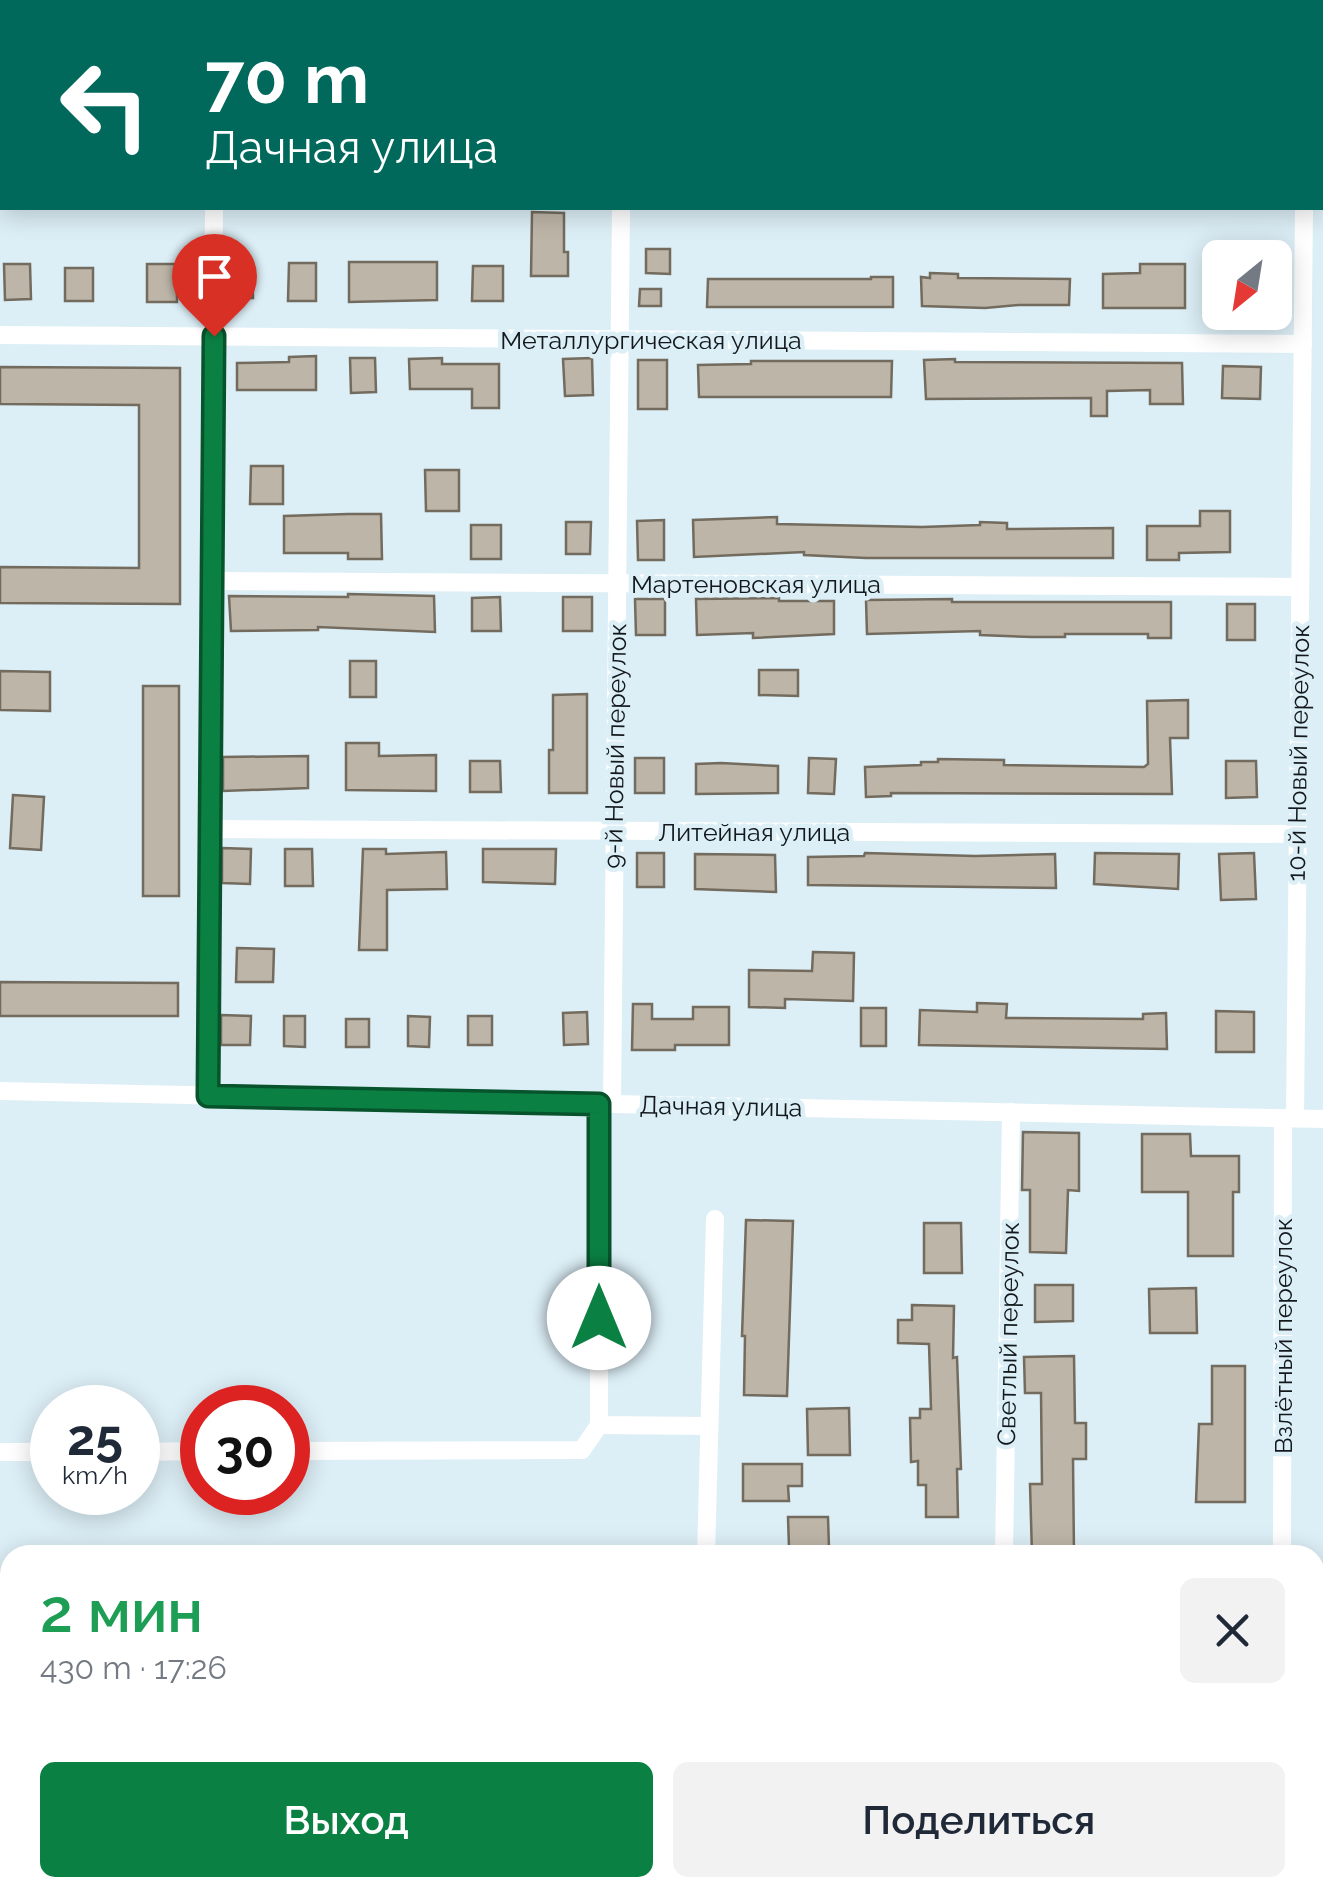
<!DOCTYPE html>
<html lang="ru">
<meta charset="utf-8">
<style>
:root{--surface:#fff;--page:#f2f2f3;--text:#1f2937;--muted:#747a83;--accent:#0b8043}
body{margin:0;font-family:Raleway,sans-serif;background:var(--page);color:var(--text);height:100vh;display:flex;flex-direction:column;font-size:38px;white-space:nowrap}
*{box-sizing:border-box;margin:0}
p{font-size:32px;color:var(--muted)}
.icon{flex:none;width:55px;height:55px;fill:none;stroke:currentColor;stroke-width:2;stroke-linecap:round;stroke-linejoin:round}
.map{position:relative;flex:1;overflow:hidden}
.side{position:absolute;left:0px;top:1545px;width:1325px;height:352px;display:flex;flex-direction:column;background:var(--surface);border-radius:30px 30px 0 0;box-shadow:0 5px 25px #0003}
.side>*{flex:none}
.hud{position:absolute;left:0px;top:0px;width:1325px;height:210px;box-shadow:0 5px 25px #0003;background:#00695c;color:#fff;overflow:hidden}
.needle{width:65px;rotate:210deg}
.tools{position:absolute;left:1202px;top:240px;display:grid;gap:20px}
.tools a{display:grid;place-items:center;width:90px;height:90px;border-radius:15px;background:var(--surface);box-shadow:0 5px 25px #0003;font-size:50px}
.speed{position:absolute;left:30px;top:1385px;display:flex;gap:20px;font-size:50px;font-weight:700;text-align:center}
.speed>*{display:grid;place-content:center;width:130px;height:130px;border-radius:50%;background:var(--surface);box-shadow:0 5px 25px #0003;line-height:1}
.speed small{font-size:25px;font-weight:400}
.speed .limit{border:15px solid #d22;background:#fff;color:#111}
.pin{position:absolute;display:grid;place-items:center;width:85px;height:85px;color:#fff;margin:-102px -42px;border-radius:50% 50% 50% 0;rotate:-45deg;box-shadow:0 0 10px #0007}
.pin .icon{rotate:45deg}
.me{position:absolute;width:110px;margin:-55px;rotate:0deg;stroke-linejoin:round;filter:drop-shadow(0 0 8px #0008)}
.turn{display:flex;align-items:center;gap:35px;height:210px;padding:0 40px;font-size:45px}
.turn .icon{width:130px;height:130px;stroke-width:2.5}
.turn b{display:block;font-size:70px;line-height:85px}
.round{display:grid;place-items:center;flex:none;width:105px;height:105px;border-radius:15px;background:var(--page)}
.headline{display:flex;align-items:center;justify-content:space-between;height:170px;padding:0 40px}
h1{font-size:60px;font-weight:600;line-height:75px;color:#1e9e55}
.action{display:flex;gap:20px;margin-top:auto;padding:20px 40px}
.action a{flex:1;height:115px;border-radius:15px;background:var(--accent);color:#fff;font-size:40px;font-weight:600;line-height:115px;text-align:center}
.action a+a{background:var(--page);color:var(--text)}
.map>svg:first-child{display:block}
.building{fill:#bdb5a7;stroke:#726b5e;stroke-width:2.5}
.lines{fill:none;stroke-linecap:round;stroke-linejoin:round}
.minor{stroke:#fff;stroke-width:18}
.tertiary{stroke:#fff;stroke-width:20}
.route-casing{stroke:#07532c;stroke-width:25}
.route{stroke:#0b8043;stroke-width:18}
.labels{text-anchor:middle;stroke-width:9;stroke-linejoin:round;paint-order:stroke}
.street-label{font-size:25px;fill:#12181b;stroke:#dceef6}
</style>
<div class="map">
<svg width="1323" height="1896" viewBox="0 0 1323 1896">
<rect width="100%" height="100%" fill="#dceef6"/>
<g class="building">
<path d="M 532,212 L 564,213 L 564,252 L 568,252 L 568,276 L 531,276 Z"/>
<path d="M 646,249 L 670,249 L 670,274 L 646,273 Z"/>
<path d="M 349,262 L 437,262 L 437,300 L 349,302 Z"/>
<path d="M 252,263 L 253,298 L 226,299 L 226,264 Z"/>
<path d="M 289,263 L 316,263 L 316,301 L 288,301 Z"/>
<path d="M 4,264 L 30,264 L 31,299 L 5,300 Z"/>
<rect x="147" y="264" width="30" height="38"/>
<path d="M 1140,264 L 1185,264 L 1185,308 L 1103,308 L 1103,274 L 1140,273 Z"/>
<path d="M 473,266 L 503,266 L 503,301 L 472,301 Z"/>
<rect x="65" y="268" width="28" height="33"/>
<path d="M 930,273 L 958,274 L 958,278 L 1070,279 L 1069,305 L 1019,305 L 985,308 L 922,306 L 921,277 L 930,278 Z"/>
<path d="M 871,277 L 893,277 L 893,307 L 707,307 L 708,279 L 871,279 Z"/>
<path d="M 640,289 L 661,289 L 661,306 L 639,306 Z"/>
<path d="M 316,356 L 316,390 L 237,390 L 237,363 L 289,362 L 289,357 Z"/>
<path d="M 350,358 L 375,358 L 376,392 L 351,393 Z"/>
<path d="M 442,358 L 442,364 L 499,364 L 499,408 L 472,408 L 472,389 L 410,389 L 409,359 Z"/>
<path d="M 592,358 L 593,395 L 565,396 L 563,359 Z"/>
<path d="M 955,359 L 955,362 L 1182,363 L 1183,404 L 1150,404 L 1150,390 L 1107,391 L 1107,416 L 1091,416 L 1091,398 L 926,399 L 924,360 Z"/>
<rect x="638" y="360" width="29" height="49"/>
<path d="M 751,361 L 892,361 L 891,397 L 699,397 L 698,365 L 751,364 Z"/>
<path d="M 1223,366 L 1261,367 L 1260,399 L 1222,398 Z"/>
<path d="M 0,367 L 180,368 L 180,604 L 0,603 L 0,567 L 139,568 L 139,405 L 0,404 Z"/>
<path d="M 251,466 L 283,466 L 283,504 L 250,504 Z"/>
<path d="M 425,470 L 459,470 L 459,511 L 426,511 Z"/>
<path d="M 1200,511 L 1230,511 L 1230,552 L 1179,553 L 1179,560 L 1147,560 L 1147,526 L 1200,526 Z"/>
<path d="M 348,514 L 381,514 L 382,559 L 348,559 L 348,553 L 284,553 L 284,516 Z"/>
<path d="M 777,517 L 777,524 L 922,527 L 980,525 L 980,522 L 1007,523 L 1007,529 L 1113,528 L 1113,558 L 866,558 L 804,555 L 804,552 L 694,557 L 693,520 Z"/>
<path d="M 664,520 L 664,560 L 638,560 L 637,521 Z"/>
<path d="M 566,522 L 591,522 L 590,554 L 566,554 Z"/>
<rect x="471" y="525" width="30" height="34"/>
<path d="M 348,594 L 434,596 L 435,632 L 318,627 L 318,630 L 231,631 L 229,596 L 348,597 Z"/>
<path d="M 500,597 L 501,631 L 472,631 L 472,598 Z"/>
<rect x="563" y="597" width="29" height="34"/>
<path d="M 779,598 L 779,601 L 834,601 L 834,634 L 753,638 L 753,633 L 697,635 L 696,599 Z"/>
<path d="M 635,599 L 665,599 L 665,635 L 636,635 Z"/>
<path d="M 952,599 L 952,602 L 1171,602 L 1171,638 L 1148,638 L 1148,634 L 1065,634 L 1065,637 L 1032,637 L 980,635 L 980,631 L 867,634 L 866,600 Z"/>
<rect x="1227" y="604" width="28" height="36"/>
<rect x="350" y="661" width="26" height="36"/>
<path d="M 759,670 L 798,670 L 798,696 L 759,695 Z"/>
<path d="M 0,671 L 50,672 L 50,711 L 0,710 Z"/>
<rect x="143" y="686" width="36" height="210"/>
<path d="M 587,694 L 587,793 L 549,793 L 549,750 L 553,750 L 553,695 Z"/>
<path d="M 1188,700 L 1188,738 L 1170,738 L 1172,794 L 891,793 L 891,796 L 866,797 L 865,767 L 921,765 L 921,762 L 938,762 L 938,759 L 1004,760 L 1004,765 L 1144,767 L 1148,764 L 1147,701 Z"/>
<path d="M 346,743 L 379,743 L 379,756 L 436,755 L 436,791 L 346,790 Z"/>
<path d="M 308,756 L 308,788 L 223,791 L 223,757 Z"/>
<rect x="635" y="758" width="29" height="35"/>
<path d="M 809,758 L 836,759 L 834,794 L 808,793 Z"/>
<path d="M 470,761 L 500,761 L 501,792 L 470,792 Z"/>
<path d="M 1226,761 L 1256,761 L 1257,797 L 1226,798 Z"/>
<path d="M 721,763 L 778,766 L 778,793 L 696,794 L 696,764 Z"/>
<path d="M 13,795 L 44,797 L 41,850 L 10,848 Z"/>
<path d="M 222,848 L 251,849 L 250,884 L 222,883 Z"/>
<path d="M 285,849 L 312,849 L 313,886 L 285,886 Z"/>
<path d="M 363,849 L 386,849 L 386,854 L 446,852 L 447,889 L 387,890 L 387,950 L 359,950 Z"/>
<path d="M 483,849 L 556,849 L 555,884 L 483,882 Z"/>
<rect x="637" y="853" width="27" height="34"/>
<path d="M 865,853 L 975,856 L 1055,854 L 1056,888 L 808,885 L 808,857 L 864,856 Z"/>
<path d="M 1095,853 L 1179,854 L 1178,889 L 1094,884 Z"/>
<path d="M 1254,853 L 1256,899 L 1221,900 L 1219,854 Z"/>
<path d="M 695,854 L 775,855 L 776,892 L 695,889 Z"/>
<path d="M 237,948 L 274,949 L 273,982 L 236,982 Z"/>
<path d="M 813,952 L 854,953 L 853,1001 L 785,999 L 785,1008 L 749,1007 L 749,970 L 812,971 Z"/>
<path d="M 0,982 L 178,983 L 178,1016 L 0,1016 Z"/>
<path d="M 977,1003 L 1007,1004 L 1006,1018 L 1143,1019 L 1143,1014 L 1166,1013 L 1167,1049 L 919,1045 L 920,1010 L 977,1012 Z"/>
<path d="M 633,1004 L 652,1004 L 652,1019 L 693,1019 L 693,1007 L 729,1007 L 729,1045 L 675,1045 L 675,1050 L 632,1050 Z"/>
<rect x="861" y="1008" width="25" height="38"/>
<path d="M 1216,1011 L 1254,1012 L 1254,1052 L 1216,1052 Z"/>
<path d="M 587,1012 L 588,1044 L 564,1045 L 563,1013 Z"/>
<path d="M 221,1015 L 251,1016 L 250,1045 L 221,1045 Z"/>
<path d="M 284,1016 L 305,1016 L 305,1047 L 284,1046 Z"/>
<path d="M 408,1016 L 430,1017 L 429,1047 L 408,1046 Z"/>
<rect x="468" y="1016" width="24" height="29"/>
<rect x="346" y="1019" width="23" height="28"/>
<path d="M 1023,1132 L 1079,1133 L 1079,1191 L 1068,1190 L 1066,1253 L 1030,1252 L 1030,1190 L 1022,1190 Z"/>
<path d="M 1142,1134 L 1190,1134 L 1191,1156 L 1239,1156 L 1239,1192 L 1233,1192 L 1233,1256 L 1188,1256 L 1188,1192 L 1142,1192 Z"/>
<path d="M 746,1220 L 793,1221 L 787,1396 L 744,1395 L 745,1336 L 742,1336 Z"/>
<path d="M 924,1223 L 961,1223 L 962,1273 L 924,1273 Z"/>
<path d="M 1035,1285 L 1073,1285 L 1073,1321 L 1035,1322 Z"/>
<path d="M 1196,1288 L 1197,1333 L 1150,1333 L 1149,1289 Z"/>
<path d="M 912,1305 L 954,1306 L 953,1358 L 957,1357 L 961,1469 L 957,1469 L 958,1517 L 926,1517 L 926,1485 L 918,1485 L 918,1461 L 911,1462 L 910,1418 L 920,1418 L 920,1409 L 931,1409 L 929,1344 L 898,1343 L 898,1320 L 912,1320 Z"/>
<path d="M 1074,1356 L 1075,1423 L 1086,1423 L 1086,1459 L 1073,1459 L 1074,1555 L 1032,1555 L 1030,1484 L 1042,1484 L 1041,1393 L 1025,1393 L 1024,1357 Z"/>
<path d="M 1212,1366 L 1245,1366 L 1245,1502 L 1196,1502 L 1199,1424 L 1212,1424 Z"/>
<path d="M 849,1408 L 850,1455 L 808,1455 L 807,1409 Z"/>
<path d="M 743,1464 L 802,1464 L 802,1486 L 788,1486 L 789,1501 L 743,1501 Z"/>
<path d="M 788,1517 L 828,1517 L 829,1548 L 789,1548 Z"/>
</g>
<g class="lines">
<g class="minor">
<path d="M 216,2 L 216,0"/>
<path d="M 622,2 L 622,0"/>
<path d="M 1306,2 L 1306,0"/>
<path d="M 0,335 L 1303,344"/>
<path d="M 212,581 L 1300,587"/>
<path d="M 210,829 L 1298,834"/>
<path d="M 0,1091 L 1323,1119"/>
<path d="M 208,1095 L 214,208"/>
<path d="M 599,1104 L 599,1425 L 709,1426"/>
<path d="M 612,1104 L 621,208"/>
<path d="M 1295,1118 L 1304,208"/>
<path d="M 288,1451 L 582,1450 L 599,1425"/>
<path d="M 0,1452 L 52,1452"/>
<path d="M 138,1452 L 202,1451"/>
<path d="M 706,1555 L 715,1219"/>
<path d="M 1004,1555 L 1011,1112"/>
<path d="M 1282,1555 L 1283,1118"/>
<path d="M 698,1896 L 698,1888"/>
<path d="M 998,1896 L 998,1888"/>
<path d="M 1282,1896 L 1282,1888"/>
</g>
<g class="tertiary">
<path d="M 0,60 L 2,60"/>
<path d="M 1322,70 L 1323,70"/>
</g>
</g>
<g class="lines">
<defs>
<path id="route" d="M 214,336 L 208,1096 L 599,1104 L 599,1318"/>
</defs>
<use href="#route" class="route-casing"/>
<use href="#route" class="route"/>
</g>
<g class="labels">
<g class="street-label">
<text x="651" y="349">Металлургическая улица</text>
<text x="756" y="593">Мартеновская улица</text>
<text transform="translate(615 746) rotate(-89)" y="9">9-й Новый переулок</text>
<text transform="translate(1298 753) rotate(-89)" y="9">10-й Новый переулок</text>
<text x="754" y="841">Литейная улица</text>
<text transform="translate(721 1106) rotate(1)" y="9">Дачная улица</text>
<text transform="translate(1008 1334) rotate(-89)" y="9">Светлый переулок</text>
<text transform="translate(1283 1336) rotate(-90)" y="9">Взлётный переулок</text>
</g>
</g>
</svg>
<div class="tools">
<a><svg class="needle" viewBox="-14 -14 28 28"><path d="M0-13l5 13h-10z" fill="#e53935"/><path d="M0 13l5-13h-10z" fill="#747a83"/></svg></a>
</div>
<div class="speed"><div>25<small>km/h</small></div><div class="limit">30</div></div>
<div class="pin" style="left:214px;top:336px;background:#d93025"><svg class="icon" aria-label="arrive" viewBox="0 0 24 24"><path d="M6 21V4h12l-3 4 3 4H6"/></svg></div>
<svg class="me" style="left:599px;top:1318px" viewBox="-20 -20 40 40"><circle r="19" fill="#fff"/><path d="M0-13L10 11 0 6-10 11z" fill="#0b8043"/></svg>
<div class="hud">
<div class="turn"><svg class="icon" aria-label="left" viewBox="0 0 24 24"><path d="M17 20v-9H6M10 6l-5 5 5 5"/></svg><div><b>70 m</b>Дачная улица</div></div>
</div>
<section class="side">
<div class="headline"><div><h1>2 мин</h1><p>430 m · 17:26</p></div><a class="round"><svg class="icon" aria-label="close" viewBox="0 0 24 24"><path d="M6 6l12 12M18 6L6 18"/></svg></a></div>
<div class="action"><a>Выход</a><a>Поделиться</a></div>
</section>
</div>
